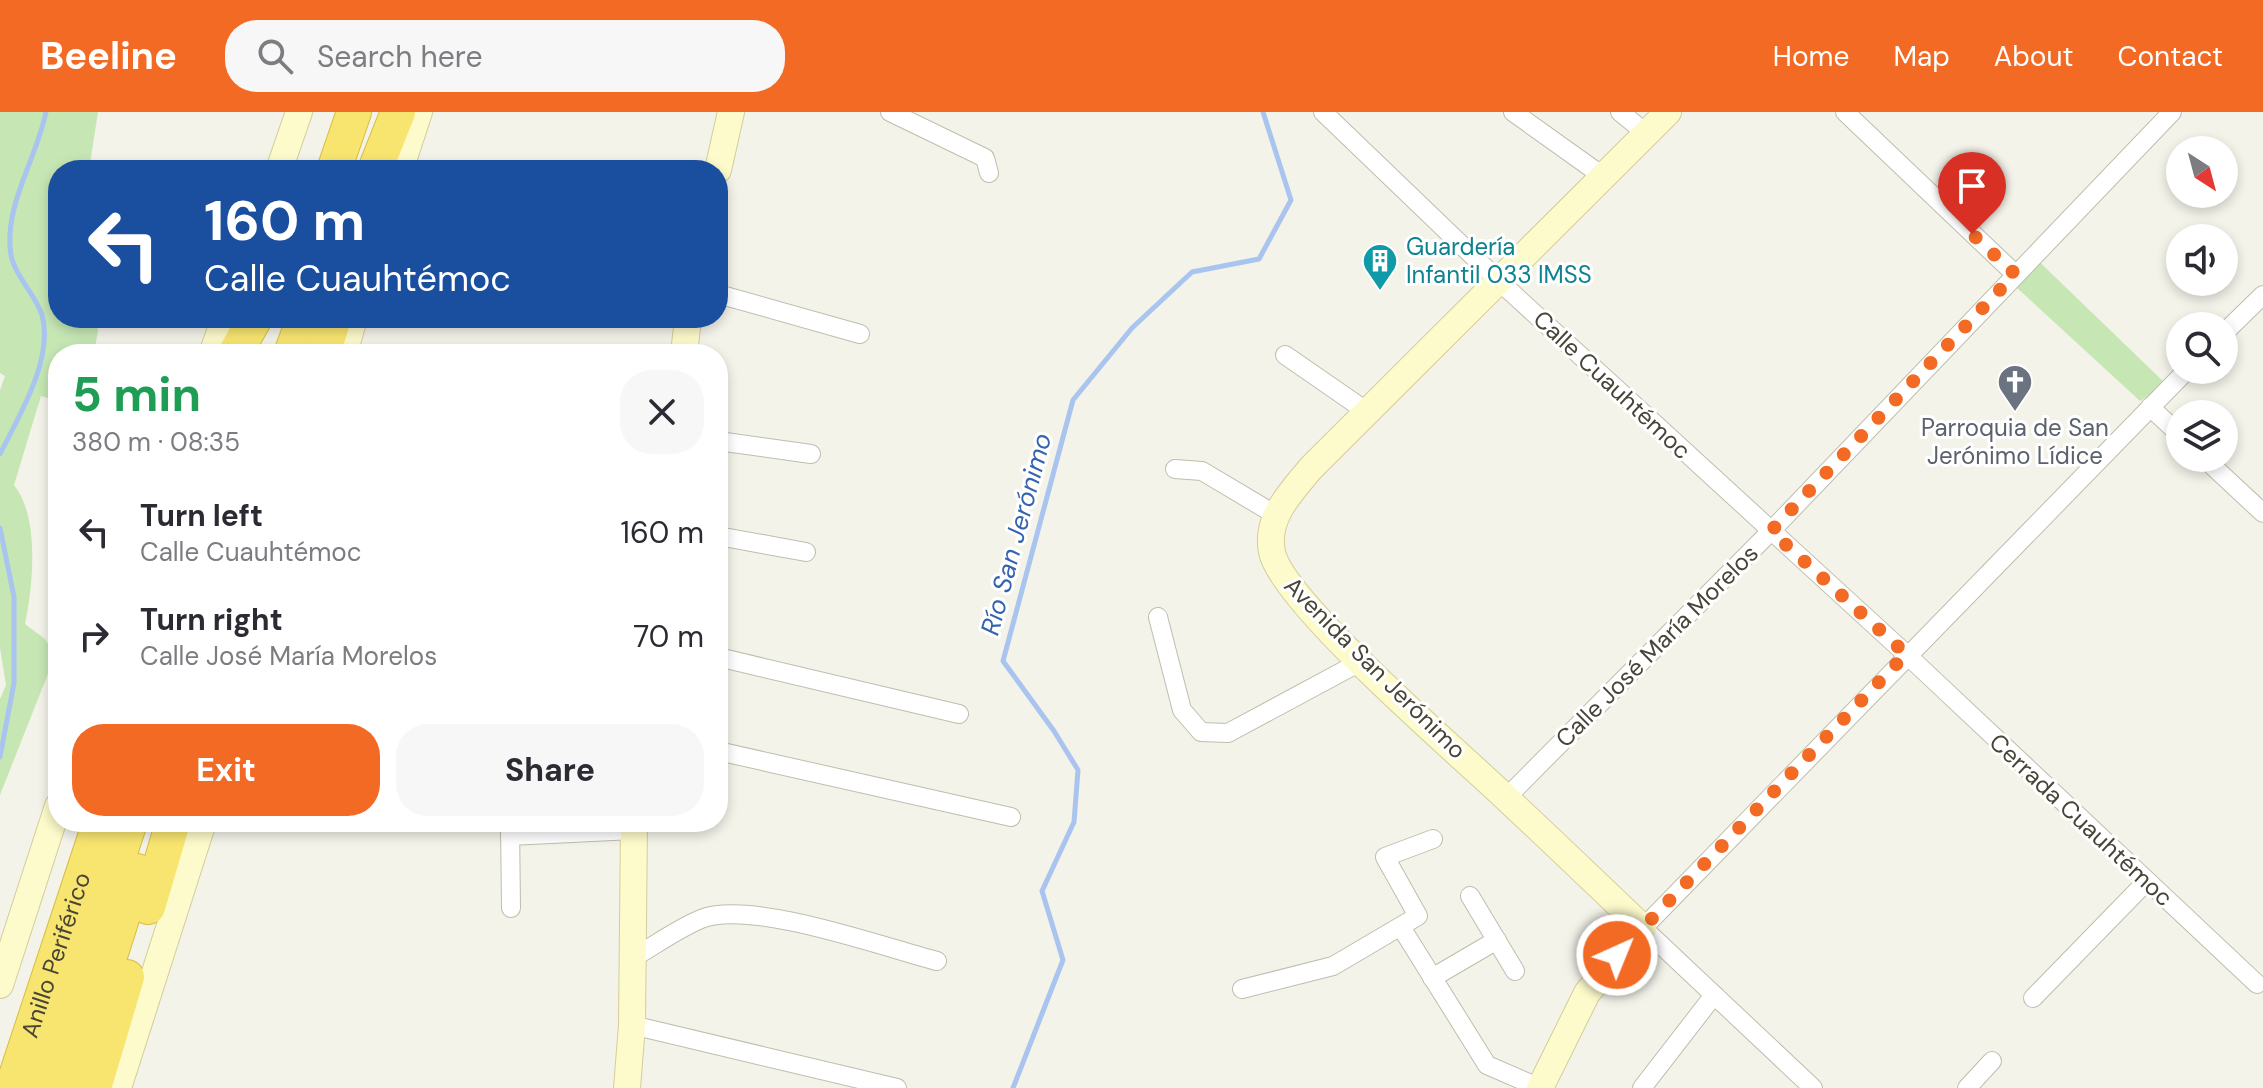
<!DOCTYPE html>
<meta charset="utf-8">
<style>
:root{--surface:#fff;--page:#f7f7f7;--text:#2b2b33;--muted:#7c7c81;--accent:#f26a23}
body{margin:0;font-family:"DM Sans",sans-serif;background:var(--page);color:var(--text);height:100vh;display:flex;flex-direction:column;font-size:30px;white-space:nowrap}
*{box-sizing:border-box;margin:0}
p{font-size:26px;color:var(--muted)}
.icon{flex:none;width:44px;height:44px;fill:none;stroke:currentColor;stroke-width:2;stroke-linecap:round;stroke-linejoin:round}
.map{position:relative;flex:1;overflow:hidden}
.details{position:absolute;left:48px;top:232px;width:680px;height:488px;display:flex;flex-direction:column;background:var(--surface);border-radius:32px;box-shadow:0 4px 12px #0003}
.details>*{flex:none}
.guide{position:absolute;left:48px;top:48px;width:680px;height:168px;border-radius:32px;box-shadow:0 4px 12px #0003;background:#1a4fa0;color:#fff;overflow:hidden}
.needle{width:52px;rotate:144deg}
.fabs{position:absolute;left:2166px;top:24px;display:grid;gap:16px}
.fabs a{display:grid;place-items:center;width:72px;height:72px;border-radius:50%;background:var(--surface);box-shadow:0 4px 12px #0003;font-size:40px}
.pin{position:absolute;display:grid;place-items:center;width:68px;height:68px;color:#fff;margin:-82px -34px;border-radius:50% 50% 50% 0;rotate:-45deg;box-shadow:0 0 8px #0007}
.pin .icon{rotate:45deg}
.me{position:absolute;width:88px;margin:-44px;rotate:44deg;stroke-linejoin:round;filter:drop-shadow(0 0 6px #0008)}
.turn{display:flex;align-items:center;gap:28px;height:168px;padding:0 24px;font-size:36px}
.turn .icon{width:104px;height:104px;stroke-width:2.5}
.turn b{display:block;font-size:56px;line-height:68px}
.round{display:grid;place-items:center;flex:none;width:84px;height:84px;border-radius:32px;background:var(--page)}
.overview{display:flex;align-items:center;justify-content:space-between;height:136px;padding:0 24px}
h1{font-size:48px;font-weight:700;line-height:60px;color:#1e9e55}
.button{display:flex;gap:16px;margin-top:auto;padding:16px 24px}
.button a{flex:1;height:92px;border-radius:32px;background:var(--accent);color:#fff;font-size:32px;font-weight:700;line-height:92px;text-align:center}
.button a+a{background:var(--page);color:var(--text)}
ul{padding:0;list-style:none}
li{display:flex;align-items:center;gap:24px;height:104px;padding:0 24px}
li div{flex:1}
li b{display:block;font-size:30px}
li em{font-style:normal}
header{display:flex;align-items:center;gap:48px;box-sizing:border-box;height:112px;padding:0 40px;background:var(--accent);color:#fff}
header strong{font-size:38px}
nav{display:flex;gap:44px;margin-inline-start:auto;font-size:28px}
.search{width:560px;height:72px;background:var(--page);display:flex;align-items:center;gap:20px;box-sizing:border-box;padding:0 28px;border-radius:32px;color:var(--muted);font-size:30px}
.map>svg:first-child{display:block}
.green{fill:#c6e7b4}
.lines{fill:none;stroke-linecap:round;stroke-linejoin:round}
.stream{stroke:#a9c4ee;stroke-width:5}
.street-casing{stroke:#bfbdac;stroke-width:20}
.secondary-casing{stroke:#d2ce9b;stroke-width:28}
.highway-casing{stroke:#d8bd40;stroke-width:36}
.street{stroke:#fff;stroke-width:18}
.secondary{stroke:#fdfacb;stroke-width:26}
.highway{stroke:#f8e570;stroke-width:34}
.route{stroke:#f26a23;stroke-width:14;stroke-dasharray:0 25.2}
.labels{text-anchor:middle;stroke-width:6;stroke-linejoin:round;paint-order:stroke}
.culture-label{font-size:24px;fill:#0d838f;stroke:#fff;text-anchor:start}
.street-label{font-size:24px;fill:#484538;stroke:#fff}
.worship-label{font-size:24px;fill:#5b616d;stroke:#fff}
.water-label{font-size:26px;font-style:italic;fill:#3464b1;stroke:#fff}
</style>
<header>
<strong>Beeline</strong>
<div class="search"><svg class="icon" aria-label="search" viewBox="0 0 24 24"><circle cx="10" cy="10" r="6"/><path d="M15 15l6 6"/></svg>Search here</div>
<nav><a>Home</a><a>Map</a><a>About</a><a>Contact</a></nav>
</header>
<div class="map">
<svg width="2263" height="976" viewBox="0 0 2263 976">
<rect width="100%" height="100%" fill="#f4f3ea"/>
<g class="green">
<path d="M 0,0 L 98,0 L 89,58 L 58,58 L 58,106 L 53,111 L 58,122 L 58,206 L 93,206 L 98,218 L 94,242 L 58,242 L 58,289 L 41,284 L 14,373 C 40,405 33,474 25,512 L 45,527 L 55,544 L 0,683 L 0,587 L 6,573 L 0,536 L 0,278 L 5,264 L 0,261 Z"/>
<path d="M 2027,138 L 2166,272 L 2140,289 L 2004,164 Z"/>
</g>
<g class="lines">
<g class="stream">
<path d="M 0,342 C 19,304 54,247 42,203 C 35,182 15,164 11,143 C 3,95 37,46 46,0"/>
<path d="M 0,416 L 14,485 L 14,571 L 0,645"/>
<path d="M 1013,976 L 1063,848 L 1042,779 L 1074,710 L 1078,658 L 1054,619 L 1003,549 L 1073,288 L 1132,216 L 1192,160 L 1259,147 L 1291,88 L 1263,0"/>
</g>
<defs>
<g id="street">
<path d="M 890,0 L 985,46 L 989,61"/>
<path d="M 1323,0 L 1500,170 L 1906,542 L 2257,872"/>
<path d="M 1513,0 L 1604,65"/>
<path d="M 1620,0 L 1647,22"/>
<path d="M 1845,0 L 2015,162"/>
<path d="M 718,182 L 860,222"/>
<path d="M 2224,221 L 2263,183"/>
<path d="M 1285,243 L 1366,299"/>
<path d="M 2150,295 L 2180,323"/>
<path d="M 718,329 L 811,342"/>
<path d="M 2204,346 L 2263,401"/>
<path d="M 1175,357 L 1202,359 L 1276,403"/>
<path d="M 718,424 L 806,440"/>
<path d="M 1158,505 L 1182,598 L 1201,620 L 1228,621 L 1362,549"/>
<path d="M 718,545 L 959,602"/>
<path d="M 718,639 L 1011,705"/>
<path d="M 1506,686 L 1771,419 L 2172,0"/>
<path d="M 510,710 L 511,796"/>
<path d="M 510,724 L 633,718"/>
<path d="M 1470,784 L 1515,859"/>
<path d="M 1401,815 L 1487,953 L 1540,976"/>
<path d="M 631,847 C 654,834 677,817 701,807 C 750,787 883,835 937,849"/>
<path d="M 1432,866 L 1497,828"/>
<path d="M 1242,877 L 1333,854 L 1418,804 L 1385,745 L 1433,727"/>
<path d="M 2033,886 L 2147,769"/>
<path d="M 632,913 L 897,976"/>
<path d="M 1642,976 L 1714,883"/>
<path d="M 1813,976 L 1643,816 L 2187,258"/>
<path d="M 1967,976 L 1992,949"/>
</g>
<g id="secondary">
<path d="M 279,58 L 299,0"/>
<path d="M 400,58 L 419,0"/>
<path d="M 718,58 L 731,0"/>
<path d="M 212,242 L 225,206"/>
<path d="M 344,242 L 354,206"/>
<path d="M 684,242 L 688,206"/>
<path d="M 0,873 L 58,694"/>
<path d="M 118,976 L 203,710"/>
<path d="M 627,976 L 632,913 L 634,710"/>
<path d="M 1540,976 L 1587,881 L 1643,816 C 1597,772 1552,729 1506,686 C 1461,643 1282,490 1272,440 C 1265,406 1291,380 1311,356 L 1668,0"/>
</g>
<g id="highway">
<path d="M 334,58 L 354,0"/>
<path d="M 375,58 L 398,0"/>
<path d="M 235,242 L 255,206"/>
<path d="M 291,242 L 304,206"/>
<path d="M 323,242 L 334,206"/>
<path d="M 148,795 L 173,710"/>
<path id="s1" d="M 12,976 L 100,710"/>
<path d="M 44,976 L 130,710"/>
<path d="M 68,976 L 137,759"/>
<path d="M 94,976 L 127,865"/>
</g>
</defs>
<use href="#street" class="street-casing"/>
<use href="#secondary" class="secondary-casing"/>
<use href="#highway" class="highway-casing"/>
<use href="#street" class="street"/>
<use href="#secondary" class="secondary"/>
<use href="#highway" class="highway"/>
</g>
<g class="lines">
<path class="route" d="M 1617,843 L 1906,542 L 1771,419 L 2015,162 L 1972,122"/>
</g>
<defs>
<symbol id="building-pin" viewBox="-11 -11 22 30"><path d="M0 17L-7.5 6A9.5 9.5 0 1 1 7.5 6Z" fill="#0f9aa8" stroke="#fff"/><path d="M-4-6H4V6H1V3H-1V6H-4ZM-2.5-4.3h1.7v1.8h-1.7ZM.8-4.3h1.7v1.8H.8ZM-2.5-1h1.7V.8h-1.7ZM.8-1h1.7V.8H.8Z" fill="#fff"/></symbol>
<symbol id="church-pin" viewBox="-11 -11 22 30"><path d="M0 17L-7.5 6A9.5 9.5 0 1 1 7.5 6Z" fill="#6b7280" stroke="#fff"/><path d="M-1.2-6h2.4v3.5h3.3v2.4h-3.3V6h-2.4V-.1h-3.3v-2.4h3.3Z" fill="#fff"/></symbol>
</defs>
<g fill-rule="evenodd">
<use href="#building-pin" x="1360" y="129" width="40" height="54"/>
<use href="#church-pin" x="1995" y="250" width="40" height="54"/>
</g>
<g class="labels">
<g class="culture-label">
<text x="1406" y="143">Guardería<tspan x="1406" dy="28">Infantil 033 IMSS</tspan></text>
</g>
<g class="street-label">
<text transform="translate(1612 273) rotate(43)" y="8">Calle Cuauhtémoc</text>
<text transform="translate(1657 534) rotate(-45)" y="8">Calle José María Morelos</text>
<text transform="translate(1375 556) rotate(45)" y="8">Avenida San Jerónimo</text>
<text transform="translate(2081 708) rotate(43)" y="8">Cerrada Cuauhtémoc</text>
<text dy="8" stroke="none"><textPath href="#s1" startOffset="140">Anillo Periférico</textPath></text>
</g>
<g class="worship-label">
<text x="2015" y="324">Parroquia de San<tspan x="2015" dy="28">Jerónimo Lídice</tspan></text>
</g>
<g class="water-label">
<text transform="translate(1016 422) rotate(-75)" y="9">Río San Jerónimo</text>
</g>
</g>
</svg>
<div class="fabs">
<a><svg class="needle" viewBox="-14 -14 28 28"><path d="M0-13l5 13h-10z" fill="#e53935"/><path d="M0 13l5-13h-10z" fill="#7c7c81"/></svg></a>
<a><svg class="icon" aria-label="sound" viewBox="0 0 24 24"><path d="M4 9h4l5-4v14l-5-4H4zM17 9q2 3 0 6"/></svg></a>
<a><svg class="icon" aria-label="search" viewBox="0 0 24 24"><circle cx="10" cy="10" r="6"/><path d="M15 15l6 6"/></svg></a>
<a><svg class="icon" aria-label="layers" viewBox="0 0 24 24"><path d="M12 4l9 5-9 5-9-5zM3 14l9 5 9-5"/></svg></a>
</div>
<div class="pin" style="left:1972px;top:122px;background:#d93025"><svg class="icon" aria-label="arrive" viewBox="0 0 24 24"><path d="M6 21V4h12l-3 4 3 4H6"/></svg></div>
<svg class="me" style="left:1617px;top:843px" viewBox="-20 -20 40 40"><circle r="17" fill="#f26a23" stroke="#fff" stroke-width="3"/><path d="M0-11L8 9 0 5-8 9z" fill="#fff"/></svg>
<div class="guide">
<div class="turn"><svg class="icon" aria-label="left" viewBox="0 0 24 24"><path d="M17 20v-9H6M10 6l-5 5 5 5"/></svg><div><b>160 m</b>Calle Cuauhtémoc</div></div>
</div>
<section class="details">
<div class="overview"><div><h1>5 min</h1><p>380 m · 08:35</p></div><a class="round"><svg class="icon" aria-label="close" viewBox="0 0 24 24"><path d="M6 6l12 12M18 6L6 18"/></svg></a></div>
<ul>
<li><svg class="icon" aria-label="left" viewBox="0 0 24 24"><path d="M17 20v-9H6M10 6l-5 5 5 5"/></svg><div><b>Turn left</b><p>Calle Cuauhtémoc</p></div><em>160 m</em></li>
<li><svg class="icon" aria-label="right" viewBox="0 0 24 24"><path d="M7 20v-9h11M14 6l5 5-5 5"/></svg><div><b>Turn right</b><p>Calle José María Morelos</p></div><em>70 m</em></li>
</ul>
<div class="button"><a>Exit</a><a>Share</a></div>
</section>
</div>
